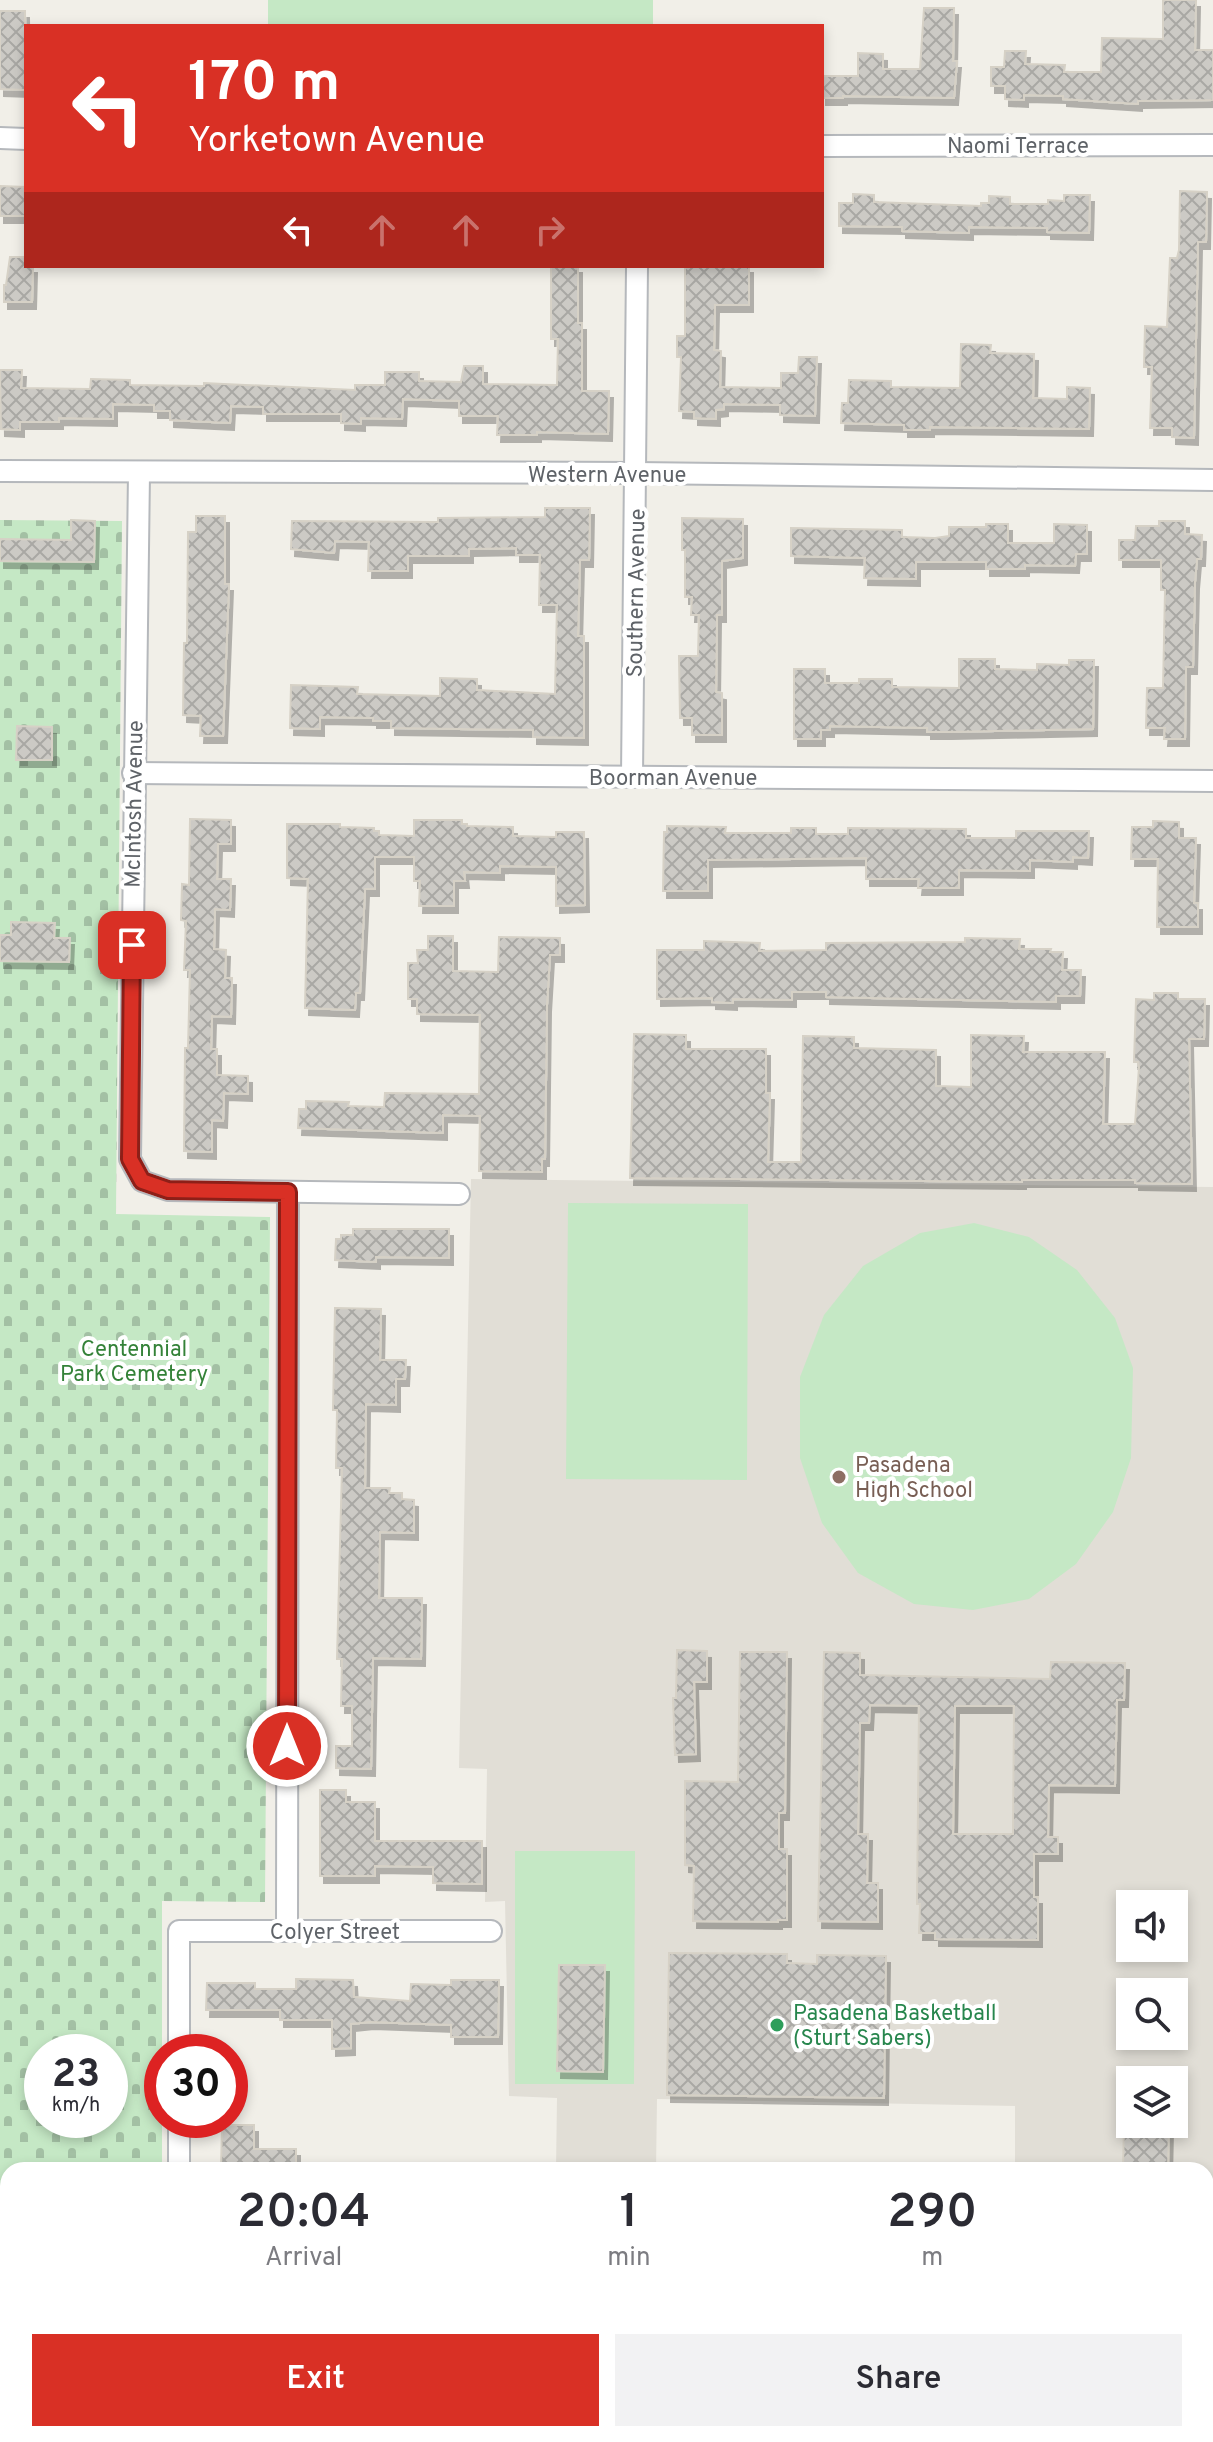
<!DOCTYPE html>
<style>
:root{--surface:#fff;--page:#f2f2f3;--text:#2b2b33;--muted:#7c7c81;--accent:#d93025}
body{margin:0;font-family:Overpass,sans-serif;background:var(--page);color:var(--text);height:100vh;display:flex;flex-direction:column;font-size:30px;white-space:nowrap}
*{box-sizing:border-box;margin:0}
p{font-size:26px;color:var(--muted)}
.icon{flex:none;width:44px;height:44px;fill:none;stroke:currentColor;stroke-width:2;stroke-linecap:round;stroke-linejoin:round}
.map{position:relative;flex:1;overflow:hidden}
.sheet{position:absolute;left:0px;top:2162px;width:1214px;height:280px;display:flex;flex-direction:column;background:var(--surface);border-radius:24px 24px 0 0;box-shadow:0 4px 12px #0003}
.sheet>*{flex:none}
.top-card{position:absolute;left:24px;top:24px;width:800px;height:244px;border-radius:0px;box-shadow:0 4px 12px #0003;background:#d93025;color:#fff;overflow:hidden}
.controls{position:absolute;left:1116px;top:1890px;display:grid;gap:16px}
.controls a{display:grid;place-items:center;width:72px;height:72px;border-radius:0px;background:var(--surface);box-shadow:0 4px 12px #0003;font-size:40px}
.speed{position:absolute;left:24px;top:2034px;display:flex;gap:16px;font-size:40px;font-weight:700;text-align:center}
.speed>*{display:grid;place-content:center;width:104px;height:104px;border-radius:50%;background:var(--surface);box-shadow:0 4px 12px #0003;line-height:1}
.speed small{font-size:20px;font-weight:400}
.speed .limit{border:12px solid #d22;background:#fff;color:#111}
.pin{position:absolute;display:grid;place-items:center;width:68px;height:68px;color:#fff;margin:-34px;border-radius:16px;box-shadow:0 4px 12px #0006}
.me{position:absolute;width:88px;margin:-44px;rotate:0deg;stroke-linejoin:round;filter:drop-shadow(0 0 6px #0008)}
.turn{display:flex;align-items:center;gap:28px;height:168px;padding:0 32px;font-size:36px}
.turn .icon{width:104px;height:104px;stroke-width:2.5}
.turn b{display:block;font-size:56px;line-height:68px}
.lanes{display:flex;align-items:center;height:76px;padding:0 32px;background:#0003;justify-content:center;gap:40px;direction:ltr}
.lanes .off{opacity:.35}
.eta{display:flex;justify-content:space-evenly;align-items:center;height:136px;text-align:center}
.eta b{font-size:48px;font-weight:600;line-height:56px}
.cta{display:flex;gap:16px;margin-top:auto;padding:16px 32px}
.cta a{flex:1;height:92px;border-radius:0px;background:var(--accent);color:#fff;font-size:32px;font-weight:600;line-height:92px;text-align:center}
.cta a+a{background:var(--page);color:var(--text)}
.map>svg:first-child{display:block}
.commercial{fill:#fef7e0}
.education{fill:#e1ded6;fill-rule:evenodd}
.green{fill:#c5e8c5}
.cemetery{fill:url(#cemetery-stones);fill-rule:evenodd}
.building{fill:url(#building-cross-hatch);stroke:#d6d1c6;stroke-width:2;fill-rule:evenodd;filter:url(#shadow)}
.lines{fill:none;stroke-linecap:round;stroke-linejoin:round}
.minor-casing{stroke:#b5b8bc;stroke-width:24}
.secondary-casing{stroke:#b6babf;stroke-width:34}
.minor{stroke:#fff;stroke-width:20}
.secondary{stroke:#fff;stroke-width:30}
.route-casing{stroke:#8d1f18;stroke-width:20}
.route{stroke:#d93025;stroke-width:14}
.education-dot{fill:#8d6e63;stroke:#fff;stroke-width:3}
.leisure-dot{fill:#2e9e5b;stroke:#fff;stroke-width:3}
.labels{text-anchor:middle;stroke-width:8;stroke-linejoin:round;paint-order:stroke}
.street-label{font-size:22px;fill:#5f6368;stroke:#fff}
.park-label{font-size:22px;fill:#348238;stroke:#fff}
.education-label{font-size:22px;fill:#785e54;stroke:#fff;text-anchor:start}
.leisure-label{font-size:22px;fill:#27864d;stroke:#fff;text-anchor:start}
</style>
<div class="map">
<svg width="1213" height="2442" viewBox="0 0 1213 2442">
<defs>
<pattern id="cemetery-stones" width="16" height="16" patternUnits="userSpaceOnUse" patternTransform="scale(2)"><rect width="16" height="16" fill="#c5e8c5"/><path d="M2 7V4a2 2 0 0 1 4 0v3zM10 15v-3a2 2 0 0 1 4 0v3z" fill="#a3c0a4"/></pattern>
<pattern id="building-cross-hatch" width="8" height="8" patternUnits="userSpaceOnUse" patternTransform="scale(2)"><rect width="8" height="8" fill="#cccac5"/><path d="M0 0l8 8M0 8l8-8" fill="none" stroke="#a9a8a4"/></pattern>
<filter id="shadow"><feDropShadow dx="4" dy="7" stdDeviation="0" flood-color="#0004"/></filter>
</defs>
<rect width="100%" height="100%" fill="#f1efe8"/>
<path class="commercial" d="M 787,2434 L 965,2434 L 964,2442 L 787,2442 Z"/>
<path class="education" d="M 471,1179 L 1213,1187 L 1213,2232 L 1206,2244 L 1206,2170 L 1015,2170 L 1015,2106 L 657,2099 L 656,2170 L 556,2170 L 557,2098 L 509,2096 L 505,1901 L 485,1902 L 487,1769 L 459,1768 ZM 1130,1904 L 1174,1904 L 1174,1948 L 1130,1948 ZM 1130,1992 L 1174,1992 L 1174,2036 L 1130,2036 ZM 1130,2080 L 1174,2080 L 1174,2124 L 1130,2124 Z"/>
<g class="green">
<rect x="268" y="0" width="385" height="26"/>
<path d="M 568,1203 L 748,1204 L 747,1480 L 566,1479 Z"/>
<path d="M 974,1223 L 1029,1237 L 1077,1270 L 1115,1318 L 1133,1368 L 1131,1458 L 1113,1512 L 1076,1564 L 1029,1599 L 973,1610 L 914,1604 L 858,1573 L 822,1523 L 800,1458 L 800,1377 L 824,1315 L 863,1266 L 920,1233 Z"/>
<path d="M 515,1851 L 635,1851 L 634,2084 L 515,2084 Z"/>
</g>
<path class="cemetery" d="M 0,520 L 122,521 L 116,1214 L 270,1217 L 265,1902 L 162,1901 L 162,2170 L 8,2170 L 8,2237 L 0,2236 ZM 42,2052 L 110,2052 L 110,2120 L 42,2120 Z"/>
<g class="building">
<path d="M 1163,0 L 1196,0 L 1195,50 L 1213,50 L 1213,100 L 1138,101 L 1138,104 L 1063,99 L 1063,96 L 1024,95 L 1024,100 L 1005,99 L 1005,86 L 991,86 L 991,67 L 1004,67 L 1005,51 L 1026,51 L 1025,64 L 1065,65 L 1064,72 L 1101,72 L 1102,38 L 1163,39 Z"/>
<path d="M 924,8 L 954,8 L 953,61 L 957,61 L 954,98 L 843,96 L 843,98 L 822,98 L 822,76 L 858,76 L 858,53 L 883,54 L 883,69 L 920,69 Z"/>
<path d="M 0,11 L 25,11 L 26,90 L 0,89 Z"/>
<path d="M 0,186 L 26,187 L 26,216 L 0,216 Z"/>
<path d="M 1180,191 L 1207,192 L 1206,242 L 1198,242 L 1194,438 L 1172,437 L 1172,428 L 1150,428 L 1152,367 L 1144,367 L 1145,326 L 1167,327 L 1170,258 L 1177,258 L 1179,250 Z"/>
<path d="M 853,194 L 874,195 L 874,202 L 981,206 L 981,203 L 989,203 L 989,196 L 1010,197 L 1010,204 L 1048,204 L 1048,200 L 1064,201 L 1064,195 L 1090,195 L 1089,233 L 1047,232 L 1047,228 L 969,227 L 969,233 L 902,231 L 902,227 L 839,226 L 839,203 L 853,203 Z"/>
<path d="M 10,257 L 26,257 L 26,266 L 33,266 L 32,302 L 4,302 L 4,285 L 6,285 Z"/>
<path d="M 551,266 L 578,266 L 578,323 L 582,323 L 582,391 L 609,391 L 608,434 L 537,432 L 537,435 L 497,435 L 498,416 L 459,416 L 459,401 L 403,399 L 402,419 L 361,418 L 361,424 L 341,423 L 341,414 L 263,414 L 263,407 L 231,406 L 230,423 L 170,420 L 170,411 L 154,411 L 154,405 L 113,404 L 113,419 L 59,418 L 59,422 L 20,422 L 20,430 L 1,429 L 0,370 L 22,370 L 21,388 L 90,389 L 91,379 L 130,380 L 130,385 L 204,386 L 204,383 L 355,390 L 355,385 L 385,385 L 385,372 L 419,372 L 419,381 L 461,382 L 464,366 L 483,366 L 483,384 L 557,385 L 558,339 L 551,339 Z"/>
<path d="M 685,266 L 749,266 L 749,305 L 715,305 L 714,350 L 721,351 L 720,387 L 781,388 L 781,373 L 798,373 L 799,357 L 817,357 L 815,416 L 780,415 L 780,405 L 724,404 L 724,409 L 716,410 L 716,419 L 694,418 L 694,412 L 679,411 L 681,357 L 677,357 L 677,336 L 685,336 Z"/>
<path d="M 961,344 L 991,345 L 990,353 L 1034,354 L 1033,398 L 1067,399 L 1067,387 L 1090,388 L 1089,429 L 930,427 L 930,430 L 904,430 L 904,425 L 841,423 L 842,403 L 848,403 L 849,380 L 891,381 L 891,387 L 960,388 Z"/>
<path d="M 545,508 L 590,508 L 589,560 L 580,560 L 578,636 L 584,636 L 584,738 L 533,737 L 533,730 L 391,728 L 391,721 L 373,721 L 373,718 L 320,717 L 320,729 L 290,728 L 291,685 L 358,687 L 357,694 L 440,696 L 440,678 L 477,679 L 477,690 L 555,694 L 557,605 L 539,605 L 540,555 L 516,555 L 516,548 L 469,549 L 469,556 L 408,556 L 408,571 L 368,571 L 369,542 L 335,541 L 334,553 L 291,549 L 292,521 L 438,522 L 438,518 L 545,517 Z"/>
<path d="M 196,516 L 225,516 L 225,584 L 229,584 L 223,736 L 200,736 L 201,716 L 183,715 L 184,643 L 187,643 L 188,532 L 196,532 Z"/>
<path d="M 682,518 L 743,519 L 743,558 L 722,561 L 722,615 L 717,615 L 716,692 L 722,693 L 722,735 L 692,735 L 692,718 L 680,718 L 679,656 L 698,656 L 699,615 L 691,615 L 692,597 L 685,597 L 685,550 L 682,550 Z"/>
<path d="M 71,520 L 95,521 L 94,562 L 0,561 L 0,539 L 71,540 Z"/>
<path d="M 1159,521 L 1185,521 L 1185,534 L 1202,535 L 1201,559 L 1197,559 L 1195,582 L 1193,667 L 1186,667 L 1185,739 L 1164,739 L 1165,728 L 1146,728 L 1147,688 L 1163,688 L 1165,590 L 1161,590 L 1161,560 L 1119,560 L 1119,540 L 1135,540 L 1136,526 L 1159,526 Z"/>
<path d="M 986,524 L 1008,524 L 1008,543 L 1054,543 L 1054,524 L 1087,525 L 1087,554 L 1076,554 L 1075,566 L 1025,565 L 1025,569 L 986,569 L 986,562 L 916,562 L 916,579 L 864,578 L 865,558 L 791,556 L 791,528 L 902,530 L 902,537 L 935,538 L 949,536 L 949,527 L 986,527 Z"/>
<path d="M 959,659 L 995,659 L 995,669 L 1037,670 L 1037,664 L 1069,665 L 1069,660 L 1094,660 L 1093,729 L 948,732 L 927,732 L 927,728 L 830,726 L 830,730 L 821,730 L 821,739 L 794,739 L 794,669 L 825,669 L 825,683 L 859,683 L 859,679 L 892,679 L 892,687 L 959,688 Z"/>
<path d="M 17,726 L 52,727 L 52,760 L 16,760 Z"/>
<path d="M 190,819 L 231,820 L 231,844 L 218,844 L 217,879 L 231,879 L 230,910 L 215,909 L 214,949 L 226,950 L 225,978 L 232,978 L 231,1017 L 212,1016 L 211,1049 L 217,1049 L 217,1075 L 248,1076 L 248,1094 L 224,1093 L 223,1121 L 212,1120 L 212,1152 L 184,1151 L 185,1048 L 188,1048 L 190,970 L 184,970 L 186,921 L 181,920 L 182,884 L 189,885 Z"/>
<path d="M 414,820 L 462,820 L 462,824 L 467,824 L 467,826 L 513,827 L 513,836 L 556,837 L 556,832 L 584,832 L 585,905 L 556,906 L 556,867 L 500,866 L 500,873 L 464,872 L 465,881 L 454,881 L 454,906 L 419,906 L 420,881 L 414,881 L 414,857 L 375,857 L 375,889 L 365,889 L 360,993 L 356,993 L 355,1010 L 305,1008 L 308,879 L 287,878 L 287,824 L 340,824 L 340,827 L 374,828 L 374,831 L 379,831 L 379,835 L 414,836 Z"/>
<path d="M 1153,821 L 1179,822 L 1179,838 L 1196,838 L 1194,903 L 1198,903 L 1198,927 L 1157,927 L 1158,859 L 1131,859 L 1132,827 L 1153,827 Z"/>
<path d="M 667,826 L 726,827 L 725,833 L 791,833 L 791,828 L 816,828 L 816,834 L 848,834 L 848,828 L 966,829 L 966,838 L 1016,838 L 1016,831 L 1089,831 L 1088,858 L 1073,857 L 1073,862 L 1030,860 L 1030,871 L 959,870 L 959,888 L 918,888 L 919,879 L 866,879 L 866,858 L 708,860 L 708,891 L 663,891 L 664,832 L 667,832 Z"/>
<path d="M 11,922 L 55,923 L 54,938 L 70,938 L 69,962 L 0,961 L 0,935 L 11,935 Z"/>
<path d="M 428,936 L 453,936 L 453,971 L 498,972 L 499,937 L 560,938 L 560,955 L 550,955 L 547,1005 L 545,1159 L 542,1159 L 542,1172 L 479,1171 L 480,1116 L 443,1115 L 443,1133 L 298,1128 L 299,1109 L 306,1109 L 306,1101 L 349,1102 L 348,1106 L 384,1107 L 385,1093 L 479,1094 L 480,1015 L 417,1014 L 417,999 L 408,999 L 408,963 L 418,963 L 417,950 L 428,950 Z"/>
<path d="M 965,938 L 1020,939 L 1019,949 L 1051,949 L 1050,952 L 1063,952 L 1062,970 L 1081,970 L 1080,996 L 1056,996 L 1056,1002 L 826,997 L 826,992 L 792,992 L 792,1000 L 733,999 L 733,1003 L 712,1002 L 712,998 L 657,999 L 657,950 L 704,950 L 704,941 L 760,943 L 759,951 L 826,950 L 826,943 L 965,942 Z"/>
<path d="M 1154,993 L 1178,993 L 1178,999 L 1205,999 L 1204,1039 L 1189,1039 L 1192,1184 L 1135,1183 L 1135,1180 L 1022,1180 L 1022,1182 L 630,1178 L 634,1034 L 686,1035 L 686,1049 L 766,1049 L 766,1093 L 770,1093 L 768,1162 L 801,1162 L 803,1036 L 854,1037 L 854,1048 L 936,1050 L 936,1086 L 971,1087 L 971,1035 L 1024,1036 L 1023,1052 L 1105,1052 L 1103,1124 L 1135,1124 L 1139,1067 L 1138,1062 L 1134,1062 L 1136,999 L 1154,1000 Z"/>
<path d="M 353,1229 L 449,1229 L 449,1258 L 376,1257 L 376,1262 L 335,1260 L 336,1239 L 341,1239 L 341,1235 L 353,1235 Z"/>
<path d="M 335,1308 L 381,1309 L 380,1360 L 406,1360 L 405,1379 L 396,1379 L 396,1405 L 366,1404 L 365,1488 L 390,1488 L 389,1493 L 402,1493 L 402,1499 L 414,1500 L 414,1533 L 380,1532 L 379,1598 L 422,1598 L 421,1659 L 373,1658 L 371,1769 L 336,1768 L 336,1746 L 352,1746 L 352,1706 L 341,1706 L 342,1659 L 337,1659 L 342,1468 L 336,1468 L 337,1410 L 333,1410 Z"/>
<path d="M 677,1650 L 707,1651 L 707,1682 L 694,1682 L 696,1754 L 675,1755 L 673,1698 L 676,1698 Z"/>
<path d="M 740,1652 L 787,1652 L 785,1813 L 779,1813 L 779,1849 L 787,1849 L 787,1920 L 778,1920 L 778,1922 L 693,1921 L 694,1866 L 685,1865 L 685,1781 L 738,1782 Z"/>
<path d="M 824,1652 L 860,1653 L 860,1675 L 1050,1679 L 1051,1662 L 1125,1663 L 1124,1700 L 1117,1700 L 1115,1786 L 1049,1785 L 1048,1837 L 1058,1837 L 1058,1854 L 1034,1854 L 1034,1897 L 1038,1897 L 1038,1940 L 935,1939 L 935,1933 L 919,1933 L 920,1904 L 917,1904 L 919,1706 L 870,1705 L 869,1723 L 860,1723 L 858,1834 L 868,1834 L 867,1883 L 878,1883 L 878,1922 L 818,1921 ZM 955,1706 L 1014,1706 L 1013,1834 L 953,1834 Z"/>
<path d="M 320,1790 L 346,1790 L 346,1802 L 375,1802 L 375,1841 L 482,1841 L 482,1884 L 433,1883 L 433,1867 L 375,1866 L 375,1876 L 320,1876 Z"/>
<path d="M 669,1953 L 787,1954 L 787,1963 L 817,1964 L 817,1955 L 886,1956 L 884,2098 L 667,2095 Z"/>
<path d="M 559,1965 L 605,1965 L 603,2072 L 557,2071 Z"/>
<path d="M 296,1979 L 353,1980 L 354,1997 L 410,2001 L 411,1984 L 451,1985 L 451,1980 L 499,1980 L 498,2037 L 451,2037 L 451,2025 L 370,2022 L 351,2024 L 351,2048 L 332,2049 L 332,2020 L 280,2020 L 280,2010 L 206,2010 L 207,1983 L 255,1983 L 255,1989 L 296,1989 Z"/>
<path d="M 1124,2124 L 1169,2124 L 1168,2170 L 1123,2170 Z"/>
<path d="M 222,2125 L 254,2125 L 254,2149 L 296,2149 L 296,2170 L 221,2170 Z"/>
</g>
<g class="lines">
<defs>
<g id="minor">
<path d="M 0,138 L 26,139"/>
<path d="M 822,146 L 1213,145"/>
<path d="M 0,471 L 636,473 L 1213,480"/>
<path d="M 139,473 L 130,1159 L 142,1181 L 168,1190 L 459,1194"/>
<path d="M 133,773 L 1213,781"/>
<path d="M 632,777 L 637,266"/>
<path d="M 287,1931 L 288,1192"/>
<path d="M 179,2052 L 179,1931 L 491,1931"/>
<path d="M 179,2120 L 179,2170"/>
<path d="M 999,2442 L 999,2434"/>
</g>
<g id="secondary">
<path d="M 0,2262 L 8,2262"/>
<path d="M 1206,2270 L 1213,2270"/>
<path d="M 0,2298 L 8,2298"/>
<path d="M 1206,2319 L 1213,2319"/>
</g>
</defs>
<use href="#minor" class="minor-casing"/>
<use href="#secondary" class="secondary-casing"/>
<use href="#minor" class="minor"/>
<use href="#secondary" class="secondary"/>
</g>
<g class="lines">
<defs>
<path id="route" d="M 132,945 L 130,1159 L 142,1181 L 168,1190 L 288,1192 L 287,1746"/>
</defs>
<use href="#route" class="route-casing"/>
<use href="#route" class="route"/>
</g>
<circle class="education-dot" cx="839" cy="1477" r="8"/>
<circle class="leisure-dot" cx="777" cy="2025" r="8"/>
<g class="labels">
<g class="street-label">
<text x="1018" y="153">Naomi Terrace</text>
<text x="607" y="482">Western Avenue</text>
<text transform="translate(635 593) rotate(-89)" y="8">Southern Avenue</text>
<text x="673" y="785">Boorman Avenue</text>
<text transform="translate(133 804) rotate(-89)" y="8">McIntosh Avenue</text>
<text x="335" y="1939">Colyer Street</text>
</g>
<g class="park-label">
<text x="134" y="1356">Centennial<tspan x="134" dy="25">Park Cemetery</tspan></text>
</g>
<g class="education-label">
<text x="855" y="1472">Pasadena<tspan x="855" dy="25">High School</tspan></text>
</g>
<g class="leisure-label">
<text x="793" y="2020">Pasadena Basketball<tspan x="793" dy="25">(Sturt Sabers)</tspan></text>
</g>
</g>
</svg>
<div class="controls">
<a><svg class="icon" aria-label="sound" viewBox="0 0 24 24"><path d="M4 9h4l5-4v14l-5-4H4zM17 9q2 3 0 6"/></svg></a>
<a><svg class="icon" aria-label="search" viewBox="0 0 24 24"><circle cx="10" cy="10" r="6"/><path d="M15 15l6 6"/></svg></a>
<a><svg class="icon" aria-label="layers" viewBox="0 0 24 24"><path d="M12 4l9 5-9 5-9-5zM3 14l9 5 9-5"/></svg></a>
</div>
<div class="speed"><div>23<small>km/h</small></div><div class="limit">30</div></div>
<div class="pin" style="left:132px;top:945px;background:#d93025"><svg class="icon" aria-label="arrive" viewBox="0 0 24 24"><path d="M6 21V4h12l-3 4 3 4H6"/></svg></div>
<svg class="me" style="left:287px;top:1746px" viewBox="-20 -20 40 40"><circle r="17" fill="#d93025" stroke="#fff" stroke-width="3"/><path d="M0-11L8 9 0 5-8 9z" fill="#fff"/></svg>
<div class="top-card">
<div class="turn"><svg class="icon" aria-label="left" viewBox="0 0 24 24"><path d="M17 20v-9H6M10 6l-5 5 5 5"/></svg><div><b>170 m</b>Yorketown Avenue</div></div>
<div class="lanes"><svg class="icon" aria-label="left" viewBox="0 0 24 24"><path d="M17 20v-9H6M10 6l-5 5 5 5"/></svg><svg class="icon off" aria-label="ahead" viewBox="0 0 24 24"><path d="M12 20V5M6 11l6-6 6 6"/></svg><svg class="icon off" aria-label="ahead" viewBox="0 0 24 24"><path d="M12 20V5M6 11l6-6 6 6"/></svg><svg class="icon off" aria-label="right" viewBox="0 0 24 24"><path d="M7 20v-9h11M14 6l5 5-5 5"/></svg></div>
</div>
<section class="sheet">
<div class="eta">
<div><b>20:04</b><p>Arrival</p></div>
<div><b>1</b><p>min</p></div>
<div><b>290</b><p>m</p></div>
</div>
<div class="cta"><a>Exit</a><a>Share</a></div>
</section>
</div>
